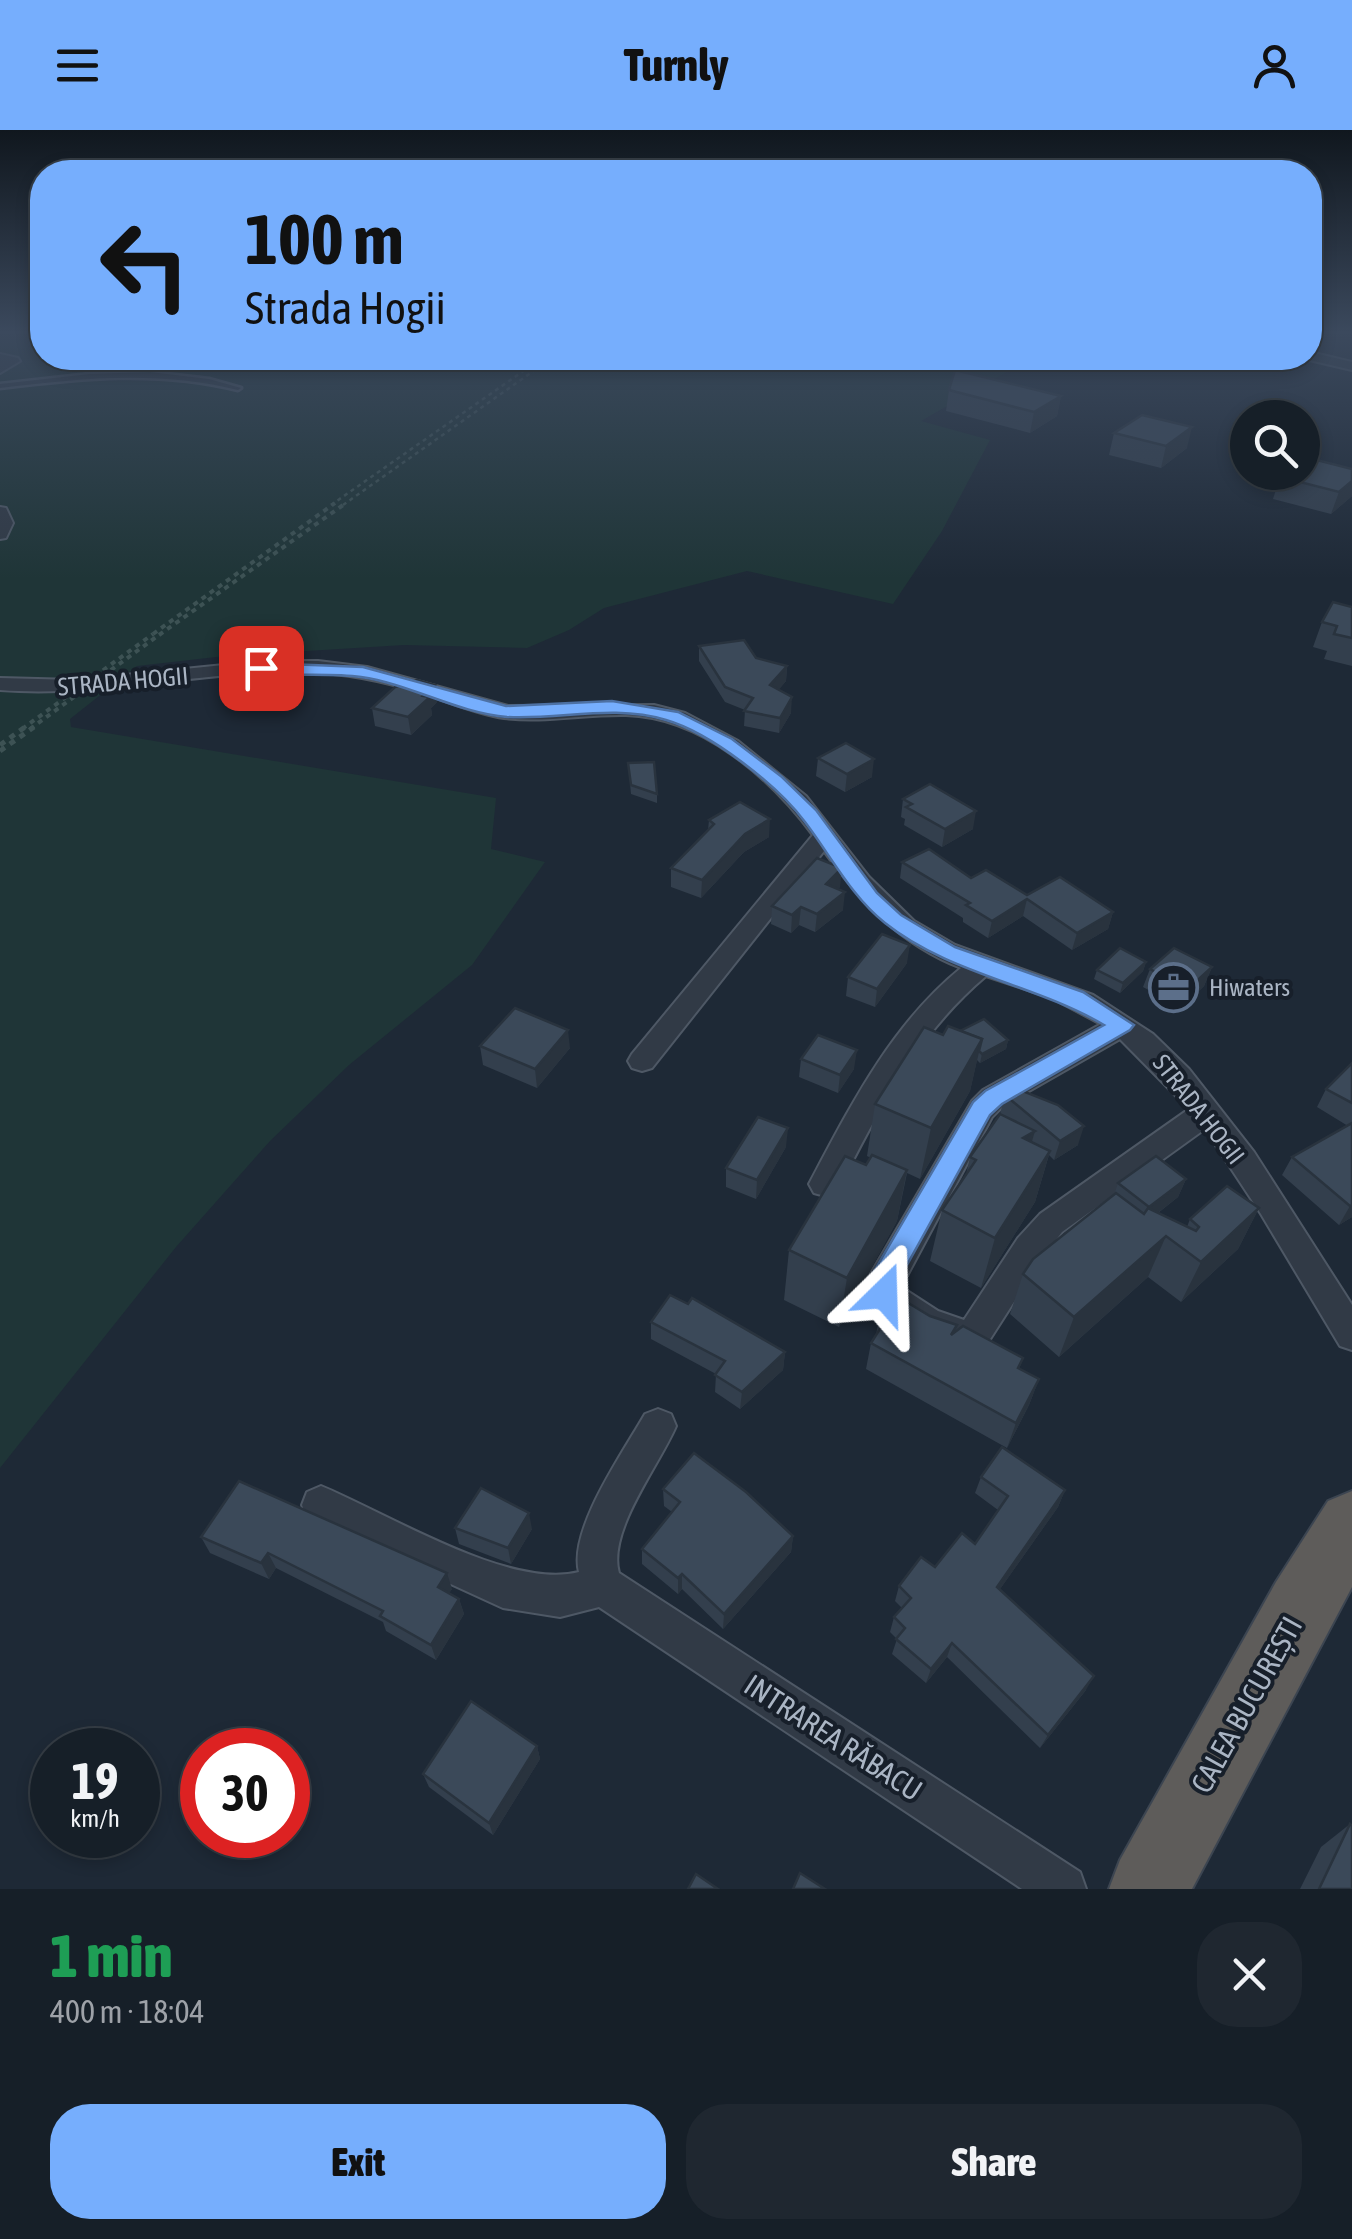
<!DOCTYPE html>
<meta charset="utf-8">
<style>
:root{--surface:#161f28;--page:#1f2730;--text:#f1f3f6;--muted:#9ea2a8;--line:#353d45;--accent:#76aefd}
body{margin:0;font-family:"Asap Condensed",sans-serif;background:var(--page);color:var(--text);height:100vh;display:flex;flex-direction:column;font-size:38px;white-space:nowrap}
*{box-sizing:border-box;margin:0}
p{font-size:32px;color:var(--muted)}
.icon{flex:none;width:55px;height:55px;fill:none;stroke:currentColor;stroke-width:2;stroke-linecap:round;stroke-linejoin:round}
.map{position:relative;height:1759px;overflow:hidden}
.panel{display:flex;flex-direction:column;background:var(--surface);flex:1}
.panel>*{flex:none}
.top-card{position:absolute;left:30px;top:30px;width:1292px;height:210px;border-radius:40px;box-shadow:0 5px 15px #0003,0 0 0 2px var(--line);background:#76aefd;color:#111;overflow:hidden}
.tools{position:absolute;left:1230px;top:270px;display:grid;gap:20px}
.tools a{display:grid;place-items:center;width:90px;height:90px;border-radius:50%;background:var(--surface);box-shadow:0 5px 15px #0003,0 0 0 2px var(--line);font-size:50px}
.speed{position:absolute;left:30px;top:1598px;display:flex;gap:20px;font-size:50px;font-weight:700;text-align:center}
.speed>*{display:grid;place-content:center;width:130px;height:130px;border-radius:50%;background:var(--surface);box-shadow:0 5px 15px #0003,0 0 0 2px var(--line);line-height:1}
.speed small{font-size:25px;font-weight:400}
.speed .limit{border:15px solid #d22;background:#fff;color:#111}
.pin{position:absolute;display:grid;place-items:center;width:85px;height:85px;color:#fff;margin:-42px;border-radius:20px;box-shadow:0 5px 15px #0006}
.me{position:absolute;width:110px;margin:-55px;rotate:22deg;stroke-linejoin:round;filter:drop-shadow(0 0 8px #0008)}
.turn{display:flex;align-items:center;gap:35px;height:210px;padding:0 50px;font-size:45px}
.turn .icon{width:130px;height:130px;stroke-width:2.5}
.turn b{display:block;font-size:70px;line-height:85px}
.round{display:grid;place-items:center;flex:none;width:105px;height:105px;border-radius:40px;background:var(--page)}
.summary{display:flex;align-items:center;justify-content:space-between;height:170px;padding:0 50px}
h1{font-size:60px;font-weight:800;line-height:75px;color:#1e9e55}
.primary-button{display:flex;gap:20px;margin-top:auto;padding:20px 50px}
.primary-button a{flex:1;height:115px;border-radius:40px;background:var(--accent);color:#111;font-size:40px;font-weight:800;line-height:115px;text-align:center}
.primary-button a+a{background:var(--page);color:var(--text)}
header{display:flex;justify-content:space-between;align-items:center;height:130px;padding:0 50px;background:var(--accent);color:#111;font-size:45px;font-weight:800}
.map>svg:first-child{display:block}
.green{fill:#1f3537}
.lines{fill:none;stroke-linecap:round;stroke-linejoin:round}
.service-casing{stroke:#4e5865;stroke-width:5}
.minor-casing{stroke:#4e5865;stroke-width:4}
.trunk-casing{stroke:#3c4551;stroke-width:4}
.path-far1{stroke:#3d5254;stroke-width:2.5;stroke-dasharray:4 4;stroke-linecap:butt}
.path{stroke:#3d5254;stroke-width:4;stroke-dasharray:5 5;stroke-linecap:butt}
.service{fill:#313a46;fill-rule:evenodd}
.minor{fill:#313a46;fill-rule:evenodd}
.trunk{fill:#5e5c5a;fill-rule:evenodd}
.path-bridge-far1{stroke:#3d5254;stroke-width:4;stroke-dasharray:5 5;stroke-linecap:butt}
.path-bridge{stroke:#3d5254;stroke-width:5;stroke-dasharray:6 6;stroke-linecap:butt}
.wall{fill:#333f4d}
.shaded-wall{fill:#29333e}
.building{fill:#3b4959;stroke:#29333e;stroke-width:2.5}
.route{fill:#76aefd;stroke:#4d71a4;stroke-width:2.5}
.labels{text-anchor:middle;stroke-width:8;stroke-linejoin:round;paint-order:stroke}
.street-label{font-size:25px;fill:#aab5c4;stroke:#171f2a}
.poi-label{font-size:25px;fill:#aab5c4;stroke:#171f2a;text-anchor:start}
.near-street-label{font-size:30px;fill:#aab5c4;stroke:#171f2a}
</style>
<header><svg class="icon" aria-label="menu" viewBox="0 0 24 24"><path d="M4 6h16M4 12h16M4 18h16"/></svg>Turnly<svg class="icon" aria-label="person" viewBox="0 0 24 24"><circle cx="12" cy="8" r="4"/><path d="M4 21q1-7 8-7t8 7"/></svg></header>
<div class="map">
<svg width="1352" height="1759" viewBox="0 0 1352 1759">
<rect width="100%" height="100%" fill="#1e2936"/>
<path class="green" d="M 0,202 L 42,202 L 42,228 L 1006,228 L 1003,230 L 1017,236 L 921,291 L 990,310 L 942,401 L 893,474 L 747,441 L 604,478 L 569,500 L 527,518 L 404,515 L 225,526 L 137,536 L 70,589 L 71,597 L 496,668 L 491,719 L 545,732 L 472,835 L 349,935 L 270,1011 L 176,1117 L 0,1338 Z"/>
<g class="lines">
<defs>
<path id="service" d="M 150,242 L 209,249 L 241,258 L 238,260 C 158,240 81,248 0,258 L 0,254 L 90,244 Z"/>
<g id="minor">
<path d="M 1310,222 L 1352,232 L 1352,240 L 1305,229 L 1310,228 Z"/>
<path d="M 0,224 L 18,228 L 20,231 L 0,243 Z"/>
<path d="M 0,377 L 6,378 L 13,393 L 6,408 L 0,409 Z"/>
<path d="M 263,531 L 318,531 L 367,537 L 508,576 L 654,575 L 685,583 L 738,611 L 806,666 L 869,747 L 914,791 L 955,815 L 1093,865 L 1153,904 L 1189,939 L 1254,1022 L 1352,1175 L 1352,1220 L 1340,1216 L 1261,1084 L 1205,999 L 1062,1102 L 1042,1128 L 985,1217 C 949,1230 900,1197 873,1174 L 866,1152 L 972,971 L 983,960 L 1101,894 L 1052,868 L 986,846 C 915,906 878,982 836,1063 L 825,1066 L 814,1063 L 809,1054 C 851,975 891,895 961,838 C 900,814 862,773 824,721 L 652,938 L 642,941 L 632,938 L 628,931 L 632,924 L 813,705 C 770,647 701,587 626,585 C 585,584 544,593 504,588 C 476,584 450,572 424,564 C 385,551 345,543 304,542 C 202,540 103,568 0,560 L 0,548 L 75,550 ZM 1120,909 L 1189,979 L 1040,1084 L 1018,1108 L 964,1190 L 938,1181 L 901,1157 L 992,987 L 1003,976 Z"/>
<path d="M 658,1279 L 671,1284 L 676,1296 C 659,1336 607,1401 619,1443 L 1080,1742 L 1086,1759 L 1022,1759 L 599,1477 L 560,1487 L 503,1478 L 307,1388 L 302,1375 L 307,1362 L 321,1356 C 389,1384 509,1460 579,1442 C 568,1400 624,1321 645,1284 Z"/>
</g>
<path id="trunk" d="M 1352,1361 L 1352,1457 L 1192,1759 L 1109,1759 L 1120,1730 L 1276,1452 L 1328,1371 Z"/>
</defs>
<use href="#service" class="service-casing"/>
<use href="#minor" class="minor-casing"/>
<use href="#trunk" class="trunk-casing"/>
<g class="path-far1">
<path d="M 331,375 L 542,228"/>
<path d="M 343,375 L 552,228"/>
</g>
<g class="path">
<path d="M 153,504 L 335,373"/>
<path d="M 159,505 L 346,373"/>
</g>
<use href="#service" class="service"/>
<use href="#minor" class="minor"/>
<use href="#trunk" class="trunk"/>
<g class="path-bridge-far1">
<path d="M 22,599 L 153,504"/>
<path d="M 30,599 L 159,505"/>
</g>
<g class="path-bridge">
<path d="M 0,615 L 25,597"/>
<path d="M 0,621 L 34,597"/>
</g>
</g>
<g class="wall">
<path d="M 949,260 L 1061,266 L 1057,286 L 1030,303 L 946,281 Z"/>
<path d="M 1114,303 L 1187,318 L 1161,338 L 1109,325 Z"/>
<path d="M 1352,339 L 1352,366 L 1331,384 L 1273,369 L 1280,347 Z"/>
<path d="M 1352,477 L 1352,536 L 1324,529 L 1327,521 L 1313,517 L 1322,492 Z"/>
<path d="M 699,516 L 787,536 L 786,551 L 778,560 L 791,583 L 779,603 L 744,596 L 745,580 L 725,572 L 699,531 Z"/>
<path d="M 437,572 L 431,578 L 432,585 L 411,605 L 375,596 L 372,578 Z"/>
<path d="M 818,628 L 872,647 L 845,662 L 816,646 Z"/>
<path d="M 629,642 L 657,664 L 657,673 L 631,664 Z"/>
<path d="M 903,669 L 973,699 L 942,717 L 904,695 L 905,689 L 901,687 Z"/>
<path d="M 709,690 L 769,707 L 744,722 L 701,768 L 671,757 L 671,738 L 708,700 Z"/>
<path d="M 902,732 L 971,748 L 1027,765 L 1113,782 L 1108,799 L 1072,820 L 1023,786 L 988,808 L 963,792 L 963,788 L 900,748 Z"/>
<path d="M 840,757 L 838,759 L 843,780 L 815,802 L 799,795 L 791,803 L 771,794 L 772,776 Z"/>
<path d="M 1146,832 L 1143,841 L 1120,863 L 1094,849 L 1097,840 Z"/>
<path d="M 907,833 L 875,877 L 846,866 L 848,847 Z"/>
<path d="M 1212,837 L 1204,856 L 1181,878 L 1143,857 L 1150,839 Z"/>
<path d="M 960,901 L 1008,910 L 1006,919 L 980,933 L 977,930 L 970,961 L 920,1049 L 907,1043 L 897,1091 L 839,1197 L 784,1170 L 789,1120 L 866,1035 L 871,1028 L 867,1026 L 875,974 L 943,905 Z"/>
<path d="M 480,916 L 570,918 L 537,958 L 483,935 Z"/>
<path d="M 801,929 L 854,939 L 838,963 L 799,947 Z"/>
<path d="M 1352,933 L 1352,1087 L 1339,1095 L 1282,1045 L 1292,1027 L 1348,996 L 1317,977 L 1326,959 Z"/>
<path d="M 1005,965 L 1078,1015 L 1054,1030 L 1049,1025 L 1035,1072 L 981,1158 L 930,1131 L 942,1080 L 966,1045 L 970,1027 L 1003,986 L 1000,984 Z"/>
<path d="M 786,1017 L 756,1069 L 726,1057 L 726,1038 Z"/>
<path d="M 1186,1049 L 1178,1067 L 1158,1083 L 1187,1097 L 1190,1089 L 1259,1078 L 1238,1119 L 1181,1172 L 1148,1147 L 1059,1227 L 1010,1184 L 1023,1144 L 1114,1065 L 1118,1053 Z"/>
<path d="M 930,1186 L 957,1195 L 955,1202 L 1023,1228 L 1019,1239 L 1039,1249 L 1029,1275 L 1007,1318 L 866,1239 L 871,1213 L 876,1205 L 879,1188 Z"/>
<path d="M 651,1192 L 785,1222 L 783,1240 L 740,1279 L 715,1262 L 716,1244 L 651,1209 Z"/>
<path d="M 981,1347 L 1065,1360 L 1058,1377 L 1000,1459 L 1086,1560 L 1040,1618 L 947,1527 L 926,1553 L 892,1524 L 897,1509 L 890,1502 L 894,1487 L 902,1478 L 895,1471 L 899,1456 L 975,1414 L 998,1380 L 975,1363 Z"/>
<path d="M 663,1359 L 793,1406 L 791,1422 L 723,1499 L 682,1459 L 678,1464 L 642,1434 L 642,1419 L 672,1382 L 664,1376 Z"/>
<path d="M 455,1398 L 532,1399 L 511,1434 L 459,1414 Z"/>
<path d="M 201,1407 L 452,1459 L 449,1463 L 459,1469 L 464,1484 L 436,1530 L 386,1501 L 383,1492 L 276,1438 L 269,1449 L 210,1423 Z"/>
<path d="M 537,1616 L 540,1629 L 493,1705 L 429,1657 L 423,1644 Z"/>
<path d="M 1350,1694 L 1352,1759 L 1300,1759 L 1321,1717 Z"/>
</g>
<g class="shaded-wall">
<path d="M 1061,266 L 1057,286 L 1030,303 L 1034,282 Z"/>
<path d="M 1192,297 L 1187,318 L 1161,338 L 1166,316 Z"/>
<path d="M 1352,351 L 1352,366 L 1331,384 L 1339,362 Z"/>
<path d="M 787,536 L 786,551 L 770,571 L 770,555 Z"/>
<path d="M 435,555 L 437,572 L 431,578 L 432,585 L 411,605 L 408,587 L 423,566 Z"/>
<path d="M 792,567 L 791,583 L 779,603 L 780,588 Z"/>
<path d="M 874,629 L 872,647 L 845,662 L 847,644 Z"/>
<path d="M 976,681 L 973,699 L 942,717 L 945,699 Z"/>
<path d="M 770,689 L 769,707 L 744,722 L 701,768 L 702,750 L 745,704 Z"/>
<path d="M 842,738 L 840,757 L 824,772 L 826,754 Z"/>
<path d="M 845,762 L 843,780 L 815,802 L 817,784 Z"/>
<path d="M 1027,769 L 1023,786 L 988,808 L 992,791 Z"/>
<path d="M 801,777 L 799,795 L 791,803 L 792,785 Z"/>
<path d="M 1113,782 L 1108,799 L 1072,820 L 1077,803 Z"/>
<path d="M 910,815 L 907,833 L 875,877 L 877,859 Z"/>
<path d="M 1146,832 L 1143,841 L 1120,863 L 1123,853 Z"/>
<path d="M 1212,837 L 1204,856 L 1181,878 L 1188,859 Z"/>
<path d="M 568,900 L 570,918 L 537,958 L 535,939 Z"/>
<path d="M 982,909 L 970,961 L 920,1049 L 931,998 Z"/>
<path d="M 1008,910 L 1006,919 L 980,933 L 982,924 Z"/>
<path d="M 857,920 L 854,939 L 838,963 L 840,945 Z"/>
<path d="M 1084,996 L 1078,1015 L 1054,1030 L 1060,1011 Z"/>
<path d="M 788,998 L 786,1017 L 756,1069 L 757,1050 Z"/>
<path d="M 1035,1001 L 1020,1052 L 1023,1008 Z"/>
<path d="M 1050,1021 L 1035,1072 L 981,1158 L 995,1108 Z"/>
<path d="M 907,1040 L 897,1091 L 839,1197 L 847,1148 Z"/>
<path d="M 1186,1049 L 1178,1067 L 1141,1096 L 1149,1077 Z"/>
<path d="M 1352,1075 L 1352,1087 L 1339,1095 L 1350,1076 Z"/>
<path d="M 1259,1078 L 1238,1119 L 1181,1172 L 1201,1132 Z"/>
<path d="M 1166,1106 L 1148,1147 L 1059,1227 L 1074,1187 Z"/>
<path d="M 785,1222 L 783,1240 L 740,1279 L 742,1262 Z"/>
<path d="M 1039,1249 L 1029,1275 L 1007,1318 L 1016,1293 Z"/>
<path d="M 1065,1360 L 1058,1377 L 991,1472 L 997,1457 Z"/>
<path d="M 529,1383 L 532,1399 L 511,1434 L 508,1418 Z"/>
<path d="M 793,1406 L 791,1422 L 723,1499 L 724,1484 Z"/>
<path d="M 268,1423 L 276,1438 L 269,1449 L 261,1433 Z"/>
<path d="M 447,1443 L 452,1459 L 443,1472 L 438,1457 Z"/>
<path d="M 682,1444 L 682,1459 L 678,1464 L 678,1448 Z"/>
<path d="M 459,1469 L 464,1484 L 436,1530 L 431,1515 Z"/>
<path d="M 952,1513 L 947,1527 L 926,1553 L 931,1539 Z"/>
<path d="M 1094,1546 L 1086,1560 L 1040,1618 L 1048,1605 Z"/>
<path d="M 537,1616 L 540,1629 L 493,1705 L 489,1693 Z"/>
</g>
<g class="building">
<path d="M 955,240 L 1061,266 L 1034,282 L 949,260 Z"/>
<path d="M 1142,285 L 1192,297 L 1166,316 L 1114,303 Z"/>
<path d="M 1305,327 L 1352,339 L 1352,351 L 1339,362 L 1280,347 L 1286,342 L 1302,342 L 1302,329 Z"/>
<path d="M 1333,472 L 1352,477 L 1352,508 L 1334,504 L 1337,496 L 1322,492 Z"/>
<path d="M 744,510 L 756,528 L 787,536 L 770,555 L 792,567 L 780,588 L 744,581 L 753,568 L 725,557 L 699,516 Z"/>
<path d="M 417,550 L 435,555 L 423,566 L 430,567 L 408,587 L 372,578 L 395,557 Z"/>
<path d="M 846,613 L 874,629 L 847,644 L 818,628 Z"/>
<path d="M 654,632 L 657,664 L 631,655 L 628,633 Z"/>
<path d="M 930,654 L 976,681 L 945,699 L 906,677 L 912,674 L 903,669 Z"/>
<path d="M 740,672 L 770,689 L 745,704 L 702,750 L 671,738 L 714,694 L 709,690 Z"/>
<path d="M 929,719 L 971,748 L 986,740 L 1027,765 L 1060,747 L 1113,782 L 1077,803 L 1027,769 L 992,791 L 966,775 L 970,773 L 902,732 Z"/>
<path d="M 817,728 L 842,738 L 826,754 L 845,762 L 817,784 L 801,777 L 792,785 L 772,776 Z"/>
<path d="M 882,804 L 910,815 L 877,859 L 848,847 Z"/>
<path d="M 1120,818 L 1146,832 L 1123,853 L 1097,840 Z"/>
<path d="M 1174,818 L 1212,837 L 1188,859 L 1150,839 Z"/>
<path d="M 515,878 L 568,900 L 535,939 L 480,916 Z"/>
<path d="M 984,889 L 1008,910 L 982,924 L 979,921 L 982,909 L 960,901 Z"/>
<path d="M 948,896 L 982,909 L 931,998 L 875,974 L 924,897 L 943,905 Z"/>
<path d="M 818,905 L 857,920 L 840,945 L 801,929 Z"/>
<path d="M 1352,933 L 1352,973 L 1326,959 Z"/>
<path d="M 1015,958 L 1058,975 L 1084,996 L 1060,1011 L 1005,965 Z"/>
<path d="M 1000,984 L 1035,1001 L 1023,1008 L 1050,1021 L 995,1108 L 942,1080 L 976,1030 L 970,1027 Z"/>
<path d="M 758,987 L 788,998 L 757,1050 L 726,1038 Z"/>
<path d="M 1352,993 L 1352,1075 L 1350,1076 L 1292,1027 Z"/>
<path d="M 872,1025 L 907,1040 L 847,1148 L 789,1120 L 845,1026 L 866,1035 Z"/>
<path d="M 1156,1026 L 1186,1049 L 1149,1077 L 1118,1053 Z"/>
<path d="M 1227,1056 L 1259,1078 L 1201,1132 L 1166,1106 L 1074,1187 L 1023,1144 L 1033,1129 L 1116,1063 L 1144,1084 L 1148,1078 L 1196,1101 L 1199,1097 L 1190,1089 Z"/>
<path d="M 670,1165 L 688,1174 L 692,1168 L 785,1222 L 742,1262 L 715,1245 L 725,1231 L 651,1192 Z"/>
<path d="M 895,1165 L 930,1186 L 957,1195 L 951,1205 L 963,1196 L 1023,1228 L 1018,1238 L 1039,1249 L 1016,1293 L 871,1213 L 885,1191 L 879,1188 Z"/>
<path d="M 1002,1317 L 1065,1360 L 997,1457 L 1094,1546 L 1048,1605 L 952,1513 L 931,1539 L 896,1509 L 905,1498 L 894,1487 L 911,1468 L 899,1456 L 921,1427 L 935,1437 L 962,1403 L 975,1414 L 1008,1366 L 981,1347 Z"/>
<path d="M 694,1323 L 746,1362 L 793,1406 L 724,1484 L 682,1444 L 678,1448 L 642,1419 L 680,1372 L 663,1359 Z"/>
<path d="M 239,1351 L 447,1443 L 438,1457 L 459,1469 L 431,1515 L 380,1486 L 383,1481 L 268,1423 L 261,1433 L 201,1407 Z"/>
<path d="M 481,1358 L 529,1383 L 508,1418 L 455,1398 Z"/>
<path d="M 471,1571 L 537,1616 L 489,1693 L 423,1644 Z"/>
<path d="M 1350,1694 L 1352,1696 L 1352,1759 L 1319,1759 Z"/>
<path d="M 800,1743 L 825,1759 L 793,1759 Z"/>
<path d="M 696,1744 L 718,1759 L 688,1759 Z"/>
</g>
<linearGradient id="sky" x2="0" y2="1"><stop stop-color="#10171e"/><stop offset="0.45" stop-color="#3b495d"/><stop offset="1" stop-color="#3b495d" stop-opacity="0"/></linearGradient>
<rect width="1352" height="449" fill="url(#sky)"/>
<path class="route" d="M 261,533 L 363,537 L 506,576 L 612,571 L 678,582 L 732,609 L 782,647 L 816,680 L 877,763 L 901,785 L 955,817 L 1083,862 L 1134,895 L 1130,900 L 1002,974 L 990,985 L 897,1153 L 894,1172 L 884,1176 L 875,1172 L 869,1152 L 873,1143 L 973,972 L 985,961 L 1104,895 C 1034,854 949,844 885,793 C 851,766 831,726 805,692 C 777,655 711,603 666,590 C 613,574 561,590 507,587 C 458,583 410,554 361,547 C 326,542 289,548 255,541 L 255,534 Z"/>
<defs>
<symbol id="office-ring" viewBox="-11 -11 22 22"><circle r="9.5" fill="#171f2a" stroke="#5c6f8a" stroke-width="1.5"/><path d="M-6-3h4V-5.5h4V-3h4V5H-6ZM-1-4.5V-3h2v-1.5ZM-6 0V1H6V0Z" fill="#5c6f8a"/></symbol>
</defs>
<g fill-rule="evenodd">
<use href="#office-ring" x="1146" y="830" width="55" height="55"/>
</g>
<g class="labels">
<g class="street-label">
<text transform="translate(123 551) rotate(-5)" y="9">STRADA HOGII</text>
<text transform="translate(1199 979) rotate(52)" y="9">STRADA HOGII</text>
</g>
<g class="poi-label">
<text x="1209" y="866">Hiwaters</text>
</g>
<g class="near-street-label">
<text transform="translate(1247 1575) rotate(-61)" y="10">CALEA BUCUREȘTI</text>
<text transform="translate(833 1608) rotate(33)" y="10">INTRAREA RĂBACU</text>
</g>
</g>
</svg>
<div class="tools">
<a><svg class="icon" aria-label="search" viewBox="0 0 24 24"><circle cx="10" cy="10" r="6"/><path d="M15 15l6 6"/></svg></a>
</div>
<div class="speed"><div>19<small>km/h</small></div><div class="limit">30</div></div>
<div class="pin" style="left:261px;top:538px;background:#d93025"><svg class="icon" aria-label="arrive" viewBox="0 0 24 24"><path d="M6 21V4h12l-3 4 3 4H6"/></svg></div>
<svg class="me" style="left:884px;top:1164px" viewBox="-20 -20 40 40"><path d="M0-17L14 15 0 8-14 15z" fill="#76aefd" stroke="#fff" stroke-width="4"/></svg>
<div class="top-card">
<div class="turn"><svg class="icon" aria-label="left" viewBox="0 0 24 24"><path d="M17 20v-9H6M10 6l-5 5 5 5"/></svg><div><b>100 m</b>Strada Hogii</div></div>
</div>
</div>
<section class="panel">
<div class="summary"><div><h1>1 min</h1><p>400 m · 18:04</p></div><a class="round"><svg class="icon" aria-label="close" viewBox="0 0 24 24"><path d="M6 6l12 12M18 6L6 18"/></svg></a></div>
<div class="primary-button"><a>Exit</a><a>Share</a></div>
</section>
